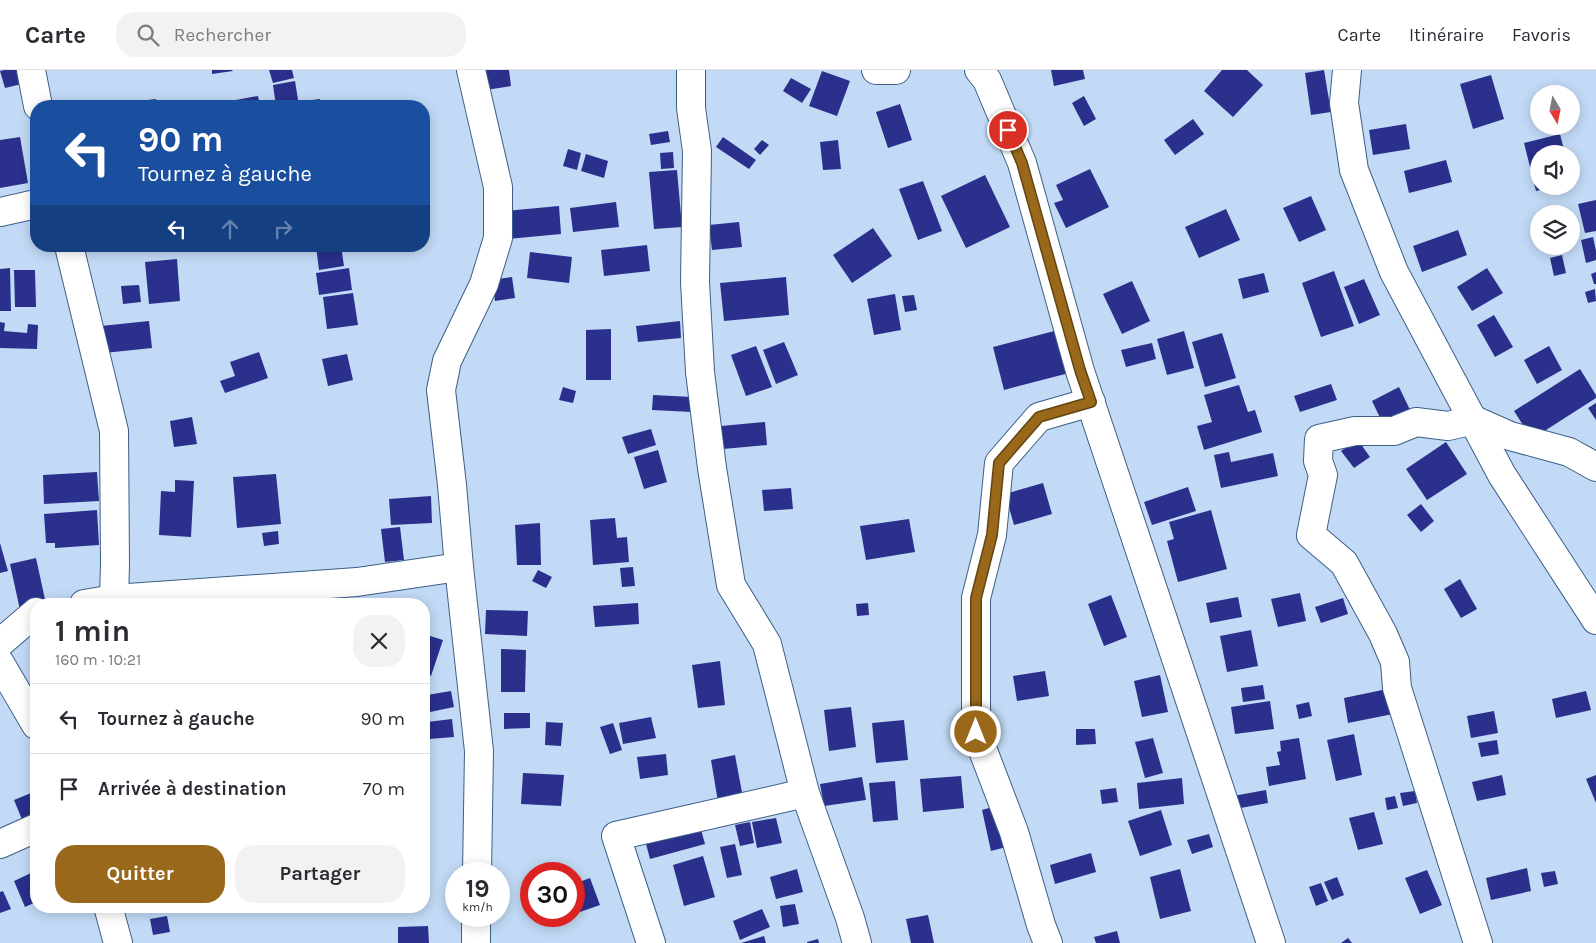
<!DOCTYPE html>
<html lang="fr">
<meta charset="utf-8">
<style>
:root{--surface:#fff;--page:#f2f2f3;--text:#2b2b33;--muted:#7c7c81;--line:#e1e1e2;--accent:#99681a}
body{margin:0;font-family:Karla,sans-serif;background:var(--page);color:var(--text);height:100vh;display:flex;flex-direction:column;font-size:19px;white-space:nowrap}
*{box-sizing:border-box;margin:0}
p{font-size:16px;color:var(--muted)}
.icon{flex:none;width:28px;height:28px;fill:none;stroke:currentColor;stroke-width:2;stroke-linecap:round;stroke-linejoin:round}
.map{position:relative;flex:1;overflow:hidden}
.sheet{position:absolute;left:30px;top:528px;width:400px;height:315px;display:flex;flex-direction:column;background:var(--surface);border-radius:20px;box-shadow:0 2px 12px #0003}
.sheet>*{flex:none}
.hud{position:absolute;left:30px;top:30px;width:400px;height:152px;border-radius:20px;box-shadow:0 2px 12px #0003;background:#1a4fa0;color:#fff;overflow:hidden}
.needle{width:32px;rotate:170deg}
.fabs{position:absolute;left:1530px;top:15px;display:grid;gap:10px}
.fabs a{display:grid;place-items:center;width:50px;height:50px;border-radius:50%;background:var(--surface);box-shadow:0 2px 12px #0003;font-size:25px}
.speed{position:absolute;left:445px;top:792px;display:flex;gap:10px;font-size:25px;font-weight:700;text-align:center}
.speed>*{display:grid;place-content:center;width:65px;height:65px;border-radius:50%;background:var(--surface);box-shadow:0 2px 12px #0003;line-height:1}
.speed small{font-size:12px;font-weight:400}
.speed .limit{border:8px solid #d22;background:#fff;color:#111}
.pin{position:absolute;display:grid;place-items:center;width:42px;height:42px;color:#fff;margin:-21px;border:2px solid #fff;border-radius:50%;box-shadow:0 1px 5px #0007}
.me{position:absolute;width:55px;margin:-28px;rotate:0deg;stroke-linejoin:round;filter:drop-shadow(0 0 4px #0008)}
.turn{display:flex;align-items:center;gap:18px;height:105px;padding:0 25px;font-size:22px}
.turn .icon{width:65px;height:65px;stroke-width:2.5}
.turn b{display:block;font-size:35px;line-height:42px}
.lanes{display:flex;align-items:center;height:48px;padding:0 25px;background:#0003;justify-content:center;gap:25px;direction:ltr}
.lanes .off{opacity:.35}
.round{display:grid;place-items:center;flex:none;width:52px;height:52px;border-radius:20px;background:var(--page)}
.summary{display:flex;align-items:center;justify-content:space-between;height:85px;padding:0 25px}
h1{font-size:30px;font-weight:700;line-height:38px}
.primary-button{display:flex;gap:10px;margin-top:auto;padding:10px 25px}
.primary-button a{flex:1;height:58px;border-radius:20px;background:var(--accent);color:#fff;font-size:20px;font-weight:700;line-height:58px;text-align:center}
.primary-button a+a{background:var(--page);color:var(--text)}
ul{padding:0;list-style:none}
li{display:flex;align-items:center;gap:15px;height:70px;padding:0 25px;border-top:1px solid var(--line)}
li div{flex:1}
li b{display:block;font-size:19px}
li em{font-style:normal}
header{display:flex;align-items:center;gap:30px;box-sizing:border-box;height:70px;padding:0 25px;background:var(--surface);border-bottom:1px solid var(--line)}
header strong{font-size:24px}
nav{display:flex;gap:28px;margin-inline-start:auto;font-size:18px}
.search{width:350px;height:45px;background:var(--page);display:flex;align-items:center;gap:12px;box-sizing:border-box;padding:0 18px;border-radius:20px;color:var(--muted);font-size:19px}
.map>svg:first-child{display:block}
.building{fill:#2a308c}
.lines{fill:none;stroke-linecap:round;stroke-linejoin:round}
.street-casing{stroke:#3c5f88;stroke-width:30}
.street{stroke:#fff;stroke-width:28}
.route-casing{stroke:#634411;stroke-width:12}
.route{stroke:#99681a;stroke-width:9}
</style>
<header>
<strong>Carte</strong>
<div class="search"><svg class="icon" aria-label="search" viewBox="0 0 24 24"><circle cx="10" cy="10" r="6"/><path d="M15 15l6 6"/></svg>Rechercher</div>
<nav><a>Carte</a><a>Itinéraire</a><a>Favoris</a></nav>
</header>
<div class="map">
<svg width="1596" height="873" viewBox="0 0 1596 873">
<rect width="100%" height="100%" fill="#c2daf6"/>
<g class="building">
<path d="M 4,0 L 19,0 L 22,14 L 5,18 L 0,1 Z"/>
<path d="M 212,0 L 232,0 L 233,1 L 212,4 Z"/>
<path d="M 269,0 L 292,0 L 294,8 L 273,13 Z"/>
<path d="M 483,0 L 509,0 L 511,16 L 486,20 Z"/>
<path d="M 1051,0 L 1083,0 L 1085,9 L 1054,16 Z"/>
<path d="M 1222,0 L 1247,0 L 1263,15 L 1233,47 L 1204,21 Z"/>
<path d="M 1324,0 L 1331,42 L 1311,45 L 1305,3 Z"/>
<path d="M 822,1 L 850,11 L 837,46 L 809,36 Z"/>
<path d="M 1491,5 L 1504,49 L 1473,59 L 1460,14 Z"/>
<path d="M 791,8 L 811,19 L 802,33 L 783,21 Z"/>
<path d="M 295,11 L 299,36 L 276,36 L 273,15 Z"/>
<path d="M 258,26 L 260,36 L 214,36 L 214,34 Z"/>
<path d="M 1084,26 L 1096,49 L 1084,56 L 1072,33 Z"/>
<path d="M 156,29 L 157,36 L 129,36 L 129,32 Z"/>
<path d="M 320,29 L 321,36 L 313,36 L 312,30 Z"/>
<path d="M 900,34 L 912,70 L 888,78 L 876,42 Z"/>
<path d="M 1193,49 L 1204,64 L 1175,85 L 1164,70 Z"/>
<path d="M 1406,54 L 1410,79 L 1373,85 L 1369,60 Z"/>
<path d="M 668,61 L 670,72 L 651,75 L 649,64 Z"/>
<path d="M 1560,64 L 1565,84 L 1539,84 L 1539,116 L 1551,117 L 1536,121 L 1524,73 Z"/>
<path d="M 20,67 L 28,113 L 0,118 L 0,70 Z"/>
<path d="M 723,67 L 756,90 L 749,99 L 716,77 Z"/>
<path d="M 762,70 L 769,75 L 760,85 L 754,79 Z"/>
<path d="M 838,70 L 841,99 L 823,100 L 820,72 Z"/>
<path d="M 568,79 L 581,83 L 577,100 L 563,96 Z"/>
<path d="M 673,82 L 674,98 L 661,99 L 660,83 Z"/>
<path d="M 586,84 L 608,91 L 604,108 L 581,101 Z"/>
<path d="M 1446,90 L 1452,112 L 1409,123 L 1404,101 Z"/>
<path d="M 1090,99 L 1109,137 L 1066,158 L 1054,133 L 1063,130 L 1056,115 Z"/>
<path d="M 677,100 L 682,157 L 654,159 L 649,102 Z"/>
<path d="M 985,105 L 1010,157 L 966,178 L 941,126 Z"/>
<path d="M 923,111 L 942,161 L 918,170 L 899,119 Z"/>
<path d="M 1311,126 L 1326,160 L 1299,172 L 1283,138 Z"/>
<path d="M 1596,130 L 1596,161 L 1585,163 L 1578,134 Z"/>
<path d="M 616,132 L 619,157 L 573,162 L 570,138 Z"/>
<path d="M 559,136 L 561,164 L 508,169 L 506,141 Z"/>
<path d="M 1226,139 L 1240,170 L 1199,188 L 1185,157 Z"/>
<path d="M 739,152 L 742,177 L 712,180 L 709,155 Z"/>
<path d="M 873,158 L 892,186 L 852,213 L 833,185 Z"/>
<path d="M 1458,160 L 1467,185 L 1422,202 L 1413,176 Z"/>
<path d="M 1593,167 L 1596,181 L 1596,190 L 1586,193 L 1581,170 Z"/>
<path d="M 647,175 L 650,201 L 604,206 L 601,180 Z"/>
<path d="M 118,176 L 151,176 L 151,178 L 118,181 Z"/>
<path d="M 316,176 L 341,176 L 344,196 L 319,200 Z"/>
<path d="M 530,182 L 572,187 L 569,213 L 527,208 Z"/>
<path d="M 1562,185 L 1566,203 L 1554,206 L 1550,188 Z"/>
<path d="M 177,189 L 180,231 L 149,234 L 145,192 Z"/>
<path d="M 10,198 L 11,241 L 0,241 L 0,199 Z"/>
<path d="M 349,198 L 352,220 L 319,225 L 316,203 Z"/>
<path d="M 1487,198 L 1503,223 L 1472,241 L 1457,217 Z"/>
<path d="M 14,200 L 35,200 L 36,237 L 15,237 Z"/>
<path d="M 1334,201 L 1354,256 L 1321,267 L 1302,213 Z"/>
<path d="M 1596,202 L 1596,214 L 1594,214 L 1591,204 Z"/>
<path d="M 1264,203 L 1269,222 L 1243,229 L 1238,209 Z"/>
<path d="M 512,207 L 515,228 L 495,231 L 492,210 Z"/>
<path d="M 786,207 L 789,245 L 724,251 L 720,213 Z"/>
<path d="M 1364,209 L 1380,245 L 1359,254 L 1344,217 Z"/>
<path d="M 1132,211 L 1150,251 L 1122,264 L 1103,224 Z"/>
<path d="M 139,215 L 141,232 L 123,234 L 121,216 Z"/>
<path d="M 1595,219 L 1596,231 L 1588,233 L 1585,222 Z"/>
<path d="M 353,223 L 358,255 L 327,259 L 323,227 Z"/>
<path d="M 895,224 L 901,260 L 874,265 L 867,229 Z"/>
<path d="M 914,225 L 917,240 L 905,242 L 902,226 Z"/>
<path d="M 1494,245 L 1513,277 L 1495,287 L 1477,255 Z"/>
<path d="M 149,251 L 152,278 L 104,283 L 101,256 Z"/>
<path d="M 680,251 L 681,268 L 638,272 L 636,256 Z"/>
<path d="M 0,252 L 5,253 L 4,261 L 27,263 L 28,254 L 38,255 L 37,279 L 0,278 Z"/>
<path d="M 611,259 L 611,310 L 586,310 L 586,260 Z"/>
<path d="M 1058,260 L 1069,303 L 1004,320 L 993,277 Z"/>
<path d="M 1184,261 L 1194,298 L 1167,305 L 1157,269 Z"/>
<path d="M 1222,263 L 1236,308 L 1205,317 L 1192,272 Z"/>
<path d="M 784,272 L 798,305 L 776,314 L 763,280 Z"/>
<path d="M 1152,273 L 1156,289 L 1126,297 L 1121,280 Z"/>
<path d="M 756,276 L 772,317 L 746,326 L 731,285 Z"/>
<path d="M 1549,276 L 1562,300 L 1537,314 L 1524,290 Z"/>
<path d="M 259,282 L 268,308 L 225,323 L 220,311 L 235,306 L 230,292 Z"/>
<path d="M 347,284 L 353,310 L 328,316 L 322,289 Z"/>
<path d="M 1580,299 L 1596,325 L 1596,328 L 1532,369 L 1514,341 Z"/>
<path d="M 1331,314 L 1337,330 L 1300,342 L 1294,326 Z"/>
<path d="M 1239,315 L 1248,342 L 1255,340 L 1262,362 L 1204,380 L 1197,356 L 1212,352 L 1204,325 Z"/>
<path d="M 563,317 L 576,321 L 573,333 L 559,330 Z"/>
<path d="M 1399,317 L 1412,344 L 1385,358 L 1372,331 Z"/>
<path d="M 653,325 L 693,327 L 692,342 L 652,340 Z"/>
<path d="M 1596,333 L 1596,350 L 1588,338 Z"/>
<path d="M 192,347 L 197,374 L 174,377 L 170,351 Z"/>
<path d="M 765,352 L 767,375 L 723,379 L 721,356 Z"/>
<path d="M 651,359 L 656,375 L 628,384 L 622,367 Z"/>
<path d="M 1358,370 L 1370,387 L 1354,398 L 1341,381 Z"/>
<path d="M 1446,372 L 1467,404 L 1427,430 L 1406,399 Z"/>
<path d="M 658,380 L 667,412 L 644,419 L 634,387 Z"/>
<path d="M 1229,382 L 1231,392 L 1273,383 L 1278,406 L 1221,418 L 1214,385 Z"/>
<path d="M 97,402 L 99,431 L 44,434 L 43,405 Z"/>
<path d="M 276,404 L 281,454 L 237,458 L 233,407 Z"/>
<path d="M 175,410 L 194,411 L 191,467 L 159,465 L 161,421 L 175,422 Z"/>
<path d="M 1043,413 L 1052,444 L 1014,455 L 1005,424 Z"/>
<path d="M 1188,417 L 1196,441 L 1152,455 L 1144,432 Z"/>
<path d="M 791,418 L 793,439 L 764,441 L 762,420 Z"/>
<path d="M 431,426 L 432,453 L 391,455 L 389,429 Z"/>
<path d="M 1421,434 L 1434,451 L 1421,462 L 1407,445 Z"/>
<path d="M 97,440 L 99,475 L 55,478 L 55,473 L 46,473 L 44,444 Z"/>
<path d="M 1211,440 L 1227,499 L 1178,512 L 1167,471 L 1174,469 L 1169,452 Z"/>
<path d="M 615,448 L 617,468 L 627,467 L 629,492 L 593,495 L 590,450 Z"/>
<path d="M 909,449 L 915,482 L 866,490 L 860,456 Z"/>
<path d="M 540,453 L 541,495 L 517,495 L 515,455 Z"/>
<path d="M 400,457 L 404,490 L 385,492 L 381,459 Z"/>
<path d="M 278,461 L 279,474 L 264,476 L 262,463 Z"/>
<path d="M 0,473 L 8,501 L 0,503 Z"/>
<path d="M 36,488 L 46,534 L 20,540 L 10,494 Z"/>
<path d="M 633,497 L 635,516 L 622,517 L 620,498 Z"/>
<path d="M 538,500 L 552,507 L 546,518 L 532,511 Z"/>
<path d="M 1460,509 L 1477,539 L 1461,548 L 1444,519 Z"/>
<path d="M 1300,523 L 1306,551 L 1278,557 L 1271,529 Z"/>
<path d="M 1111,525 L 1127,567 L 1104,576 L 1088,534 Z"/>
<path d="M 1238,527 L 1242,547 L 1210,553 L 1206,533 Z"/>
<path d="M 1343,528 L 1348,544 L 1321,553 L 1315,537 Z"/>
<path d="M 638,533 L 639,554 L 595,557 L 593,536 Z"/>
<path d="M 868,533 L 869,545 L 857,546 L 856,534 Z"/>
<path d="M 486,540 L 528,541 L 527,566 L 485,564 Z"/>
<path d="M 1251,560 L 1258,596 L 1227,602 L 1220,566 Z"/>
<path d="M 424,564 L 443,570 L 431,606 L 424,603 Z"/>
<path d="M 501,579 L 526,580 L 525,622 L 501,622 Z"/>
<path d="M 720,591 L 725,635 L 698,638 L 692,595 Z"/>
<path d="M 1045,601 L 1049,626 L 1017,631 L 1013,606 Z"/>
<path d="M 1160,605 L 1168,642 L 1142,647 L 1134,611 Z"/>
<path d="M 1263,615 L 1265,629 L 1243,632 L 1241,618 Z"/>
<path d="M 1387,619 L 1393,644 L 1348,653 L 1344,628 Z"/>
<path d="M 451,621 L 454,637 L 430,642 L 427,625 Z"/>
<path d="M 1586,621 L 1591,640 L 1556,648 L 1552,629 Z"/>
<path d="M 1270,631 L 1274,659 L 1235,664 L 1231,637 Z"/>
<path d="M 1309,632 L 1312,646 L 1299,649 L 1296,635 Z"/>
<path d="M 851,637 L 856,677 L 829,681 L 824,640 Z"/>
<path d="M 1494,641 L 1498,663 L 1471,668 L 1467,646 Z"/>
<path d="M 504,643 L 530,643 L 530,658 L 504,659 Z"/>
<path d="M 651,647 L 656,668 L 623,674 L 619,653 Z"/>
<path d="M 452,649 L 454,667 L 429,669 L 427,652 Z"/>
<path d="M 904,650 L 908,690 L 876,693 L 872,653 Z"/>
<path d="M 546,652 L 563,653 L 561,676 L 545,675 Z"/>
<path d="M 613,653 L 622,680 L 610,684 L 600,657 Z"/>
<path d="M 1076,659 L 1095,659 L 1096,674 L 1076,675 Z"/>
<path d="M 1354,664 L 1362,705 L 1336,711 L 1327,670 Z"/>
<path d="M 1153,668 L 1163,703 L 1145,708 L 1135,672 Z"/>
<path d="M 1299,668 L 1306,709 L 1269,716 L 1266,697 L 1280,695 L 1277,682 L 1281,681 L 1280,671 Z"/>
<path d="M 1497,670 L 1499,684 L 1481,687 L 1478,673 Z"/>
<path d="M 666,684 L 668,705 L 640,709 L 637,687 Z"/>
<path d="M 735,685 L 744,733 L 719,738 L 711,690 Z"/>
<path d="M 523,703 L 564,705 L 561,736 L 521,734 Z"/>
<path d="M 1502,705 L 1506,725 L 1477,731 L 1472,712 Z"/>
<path d="M 1596,705 L 1596,733 L 1586,709 Z"/>
<path d="M 961,706 L 964,738 L 923,742 L 920,709 Z"/>
<path d="M 862,707 L 866,730 L 824,736 L 820,714 Z"/>
<path d="M 1182,708 L 1184,734 L 1139,739 L 1137,713 Z"/>
<path d="M 895,711 L 898,750 L 873,752 L 869,713 Z"/>
<path d="M 1116,718 L 1118,732 L 1102,734 L 1100,720 Z"/>
<path d="M 1266,720 L 1268,733 L 1235,739 L 1233,726 Z"/>
<path d="M 36,721 L 36,747 L 23,752 L 14,730 Z"/>
<path d="M 1415,721 L 1417,733 L 1403,736 L 1400,723 Z"/>
<path d="M 1395,726 L 1398,738 L 1387,740 L 1385,728 Z"/>
<path d="M 1000,735 L 1010,776 L 991,781 L 982,740 Z"/>
<path d="M 1161,740 L 1172,775 L 1140,786 L 1128,751 Z"/>
<path d="M 1374,742 L 1383,774 L 1358,780 L 1349,748 Z"/>
<path d="M 776,748 L 782,773 L 757,778 L 752,752 Z"/>
<path d="M 750,752 L 754,773 L 740,776 L 735,755 Z"/>
<path d="M 700,756 L 705,774 L 650,789 L 645,770 Z"/>
<path d="M 1209,764 L 1213,777 L 1192,784 L 1187,770 Z"/>
<path d="M 735,774 L 742,805 L 727,808 L 720,777 Z"/>
<path d="M 1091,783 L 1096,802 L 1055,814 L 1050,795 Z"/>
<path d="M 703,786 L 715,827 L 684,836 L 673,795 Z"/>
<path d="M 1527,798 L 1531,821 L 1491,830 L 1486,808 Z"/>
<path d="M 797,799 L 803,822 L 776,829 L 770,807 Z"/>
<path d="M 1180,799 L 1191,841 L 1160,849 L 1150,807 Z"/>
<path d="M 1427,800 L 1442,835 L 1420,844 L 1405,808 Z"/>
<path d="M 1555,801 L 1558,814 L 1544,817 L 1541,803 Z"/>
<path d="M 31,803 L 36,812 L 36,832 L 25,837 L 14,811 Z"/>
<path d="M 1337,807 L 1344,825 L 1332,830 L 1324,812 Z"/>
<path d="M 590,808 L 600,835 L 574,844 L 574,814 Z"/>
<path d="M 1321,813 L 1328,831 L 1316,836 L 1309,817 Z"/>
<path d="M 3,821 L 11,839 L 0,843 L 0,822 Z"/>
<path d="M 795,834 L 799,854 L 783,857 L 780,836 Z"/>
<path d="M 762,839 L 770,857 L 740,870 L 733,851 Z"/>
<path d="M 928,845 L 934,873 L 911,873 L 906,849 Z"/>
<path d="M 167,846 L 170,862 L 153,865 L 150,849 Z"/>
<path d="M 428,856 L 429,873 L 398,873 L 398,857 Z"/>
<path d="M 1117,861 L 1120,873 L 1096,873 L 1094,867 Z"/>
<path d="M 764,866 L 766,873 L 741,873 Z"/>
<path d="M 1348,868 L 1352,873 L 1341,873 Z"/>
<path d="M 818,869 L 819,873 L 807,873 L 807,872 Z"/>
</g>
<g class="lines">
<defs>
<g id="street">
<path d="M 31,0 L 38,36"/>
<path d="M 471,0 L 498,117 L 498,168 L 484,214 L 447,291 L 441,320 L 452,415 L 459,497 L 479,681 L 477,804"/>
<path d="M 691,0 L 691,38 L 697,81 L 695,212 L 700,302 L 712,398 L 731,515 L 767,574 L 805,723 L 850,848 L 857,873"/>
<path d="M 876,0 L 896,0"/>
<path d="M 979,0 L 987,10 L 1022,93 L 1080,301 L 1271,873"/>
<path d="M 1347,0 L 1344,33 L 1354,100 L 1394,202 L 1502,405 L 1596,550"/>
<path d="M 0,142 L 36,134"/>
<path d="M 69,176 L 114,361 L 115,494 L 114,529"/>
<path d="M 84,534 L 114,529 L 357,512 L 459,497"/>
<path d="M 0,573 L 36,542"/>
<path d="M 0,593 L 36,655"/>
<path d="M 0,774 L 36,758"/>
<path d="M 108,836 L 118,873"/>
<path d="M 476,873 L 476,846"/>
<path d="M 651,873 L 616,766 L 805,723"/>
<path d="M 1048,873 L 1041,855 L 1014,762 L 976,662 L 976,528 L 992,465 L 999,393 L 1039,347 L 1091,332"/>
<path d="M 1478,873 L 1397,618 L 1395,592 L 1383,564 L 1344,493 L 1311,465 L 1323,405 L 1318,391 L 1319,369 L 1355,361 L 1394,361 L 1416,352 L 1448,356 L 1474,350 L 1510,366 L 1569,382 L 1596,397"/>
</g>
</defs>
<use href="#street" class="street-casing"/>
<use href="#street" class="street"/>
</g>
<g class="lines">
<defs>
<path id="route" d="M 976,662 L 976,528 L 992,465 L 999,393 L 1039,347 L 1091,332 L 1080,300 L 1022,93 L 1008,60"/>
</defs>
<use href="#route" class="route-casing"/>
<use href="#route" class="route"/>
</g>
</svg>
<div class="fabs">
<a><svg class="needle" viewBox="-14 -14 28 28"><path d="M0-13l5 13h-10z" fill="#e53935"/><path d="M0 13l5-13h-10z" fill="#7c7c81"/></svg></a>
<a><svg class="icon" aria-label="sound" viewBox="0 0 24 24"><path d="M4 9h4l5-4v14l-5-4H4zM17 9q2 3 0 6"/></svg></a>
<a><svg class="icon" aria-label="layers" viewBox="0 0 24 24"><path d="M12 4l9 5-9 5-9-5zM3 14l9 5 9-5"/></svg></a>
</div>
<div class="speed"><div>19<small>km/h</small></div><div class="limit">30</div></div>
<div class="pin" style="left:1008px;top:60px;background:#d93025"><svg class="icon" aria-label="arrive" viewBox="0 0 24 24"><path d="M6 21V4h12l-3 4 3 4H6"/></svg></div>
<svg class="me" style="left:976px;top:662px" viewBox="-20 -20 40 40"><circle r="17" fill="#99681a" stroke="#fff" stroke-width="3"/><path d="M0-11L8 9 0 5-8 9z" fill="#fff"/></svg>
<div class="hud">
<div class="turn"><svg class="icon" aria-label="left" viewBox="0 0 24 24"><path d="M17 20v-9H6M10 6l-5 5 5 5"/></svg><div><b>90 m</b>Tournez à gauche</div></div>
<div class="lanes"><svg class="icon" aria-label="left" viewBox="0 0 24 24"><path d="M17 20v-9H6M10 6l-5 5 5 5"/></svg><svg class="icon off" aria-label="ahead" viewBox="0 0 24 24"><path d="M12 20V5M6 11l6-6 6 6"/></svg><svg class="icon off" aria-label="right" viewBox="0 0 24 24"><path d="M7 20v-9h11M14 6l5 5-5 5"/></svg></div>
</div>
<section class="sheet">
<div class="summary"><div><h1>1 min</h1><p>160 m · 10:21</p></div><a class="round"><svg class="icon" aria-label="close" viewBox="0 0 24 24"><path d="M6 6l12 12M18 6L6 18"/></svg></a></div>
<ul>
<li><svg class="icon" aria-label="left" viewBox="0 0 24 24"><path d="M17 20v-9H6M10 6l-5 5 5 5"/></svg><div><b>Tournez à gauche</b></div><em>90 m</em></li>
<li><svg class="icon" aria-label="arrive" viewBox="0 0 24 24"><path d="M6 21V4h12l-3 4 3 4H6"/></svg><div><b>Arrivée à destination</b></div><em>70 m</em></li>
</ul>
<div class="primary-button"><a>Quitter</a><a>Partager</a></div>
</section>
</div>
